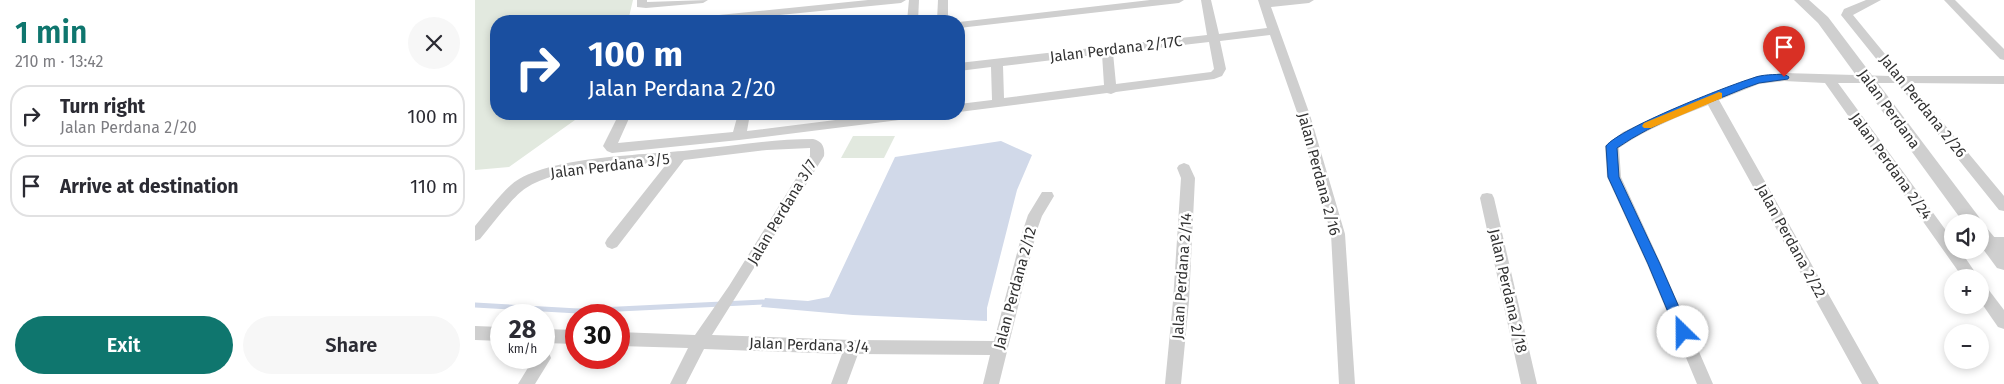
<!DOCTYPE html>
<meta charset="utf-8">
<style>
:root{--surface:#fff;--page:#f7f7f7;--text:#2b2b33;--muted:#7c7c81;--line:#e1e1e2;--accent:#0f766e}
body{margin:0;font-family:"Fira Sans",sans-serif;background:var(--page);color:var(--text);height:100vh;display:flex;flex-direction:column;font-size:19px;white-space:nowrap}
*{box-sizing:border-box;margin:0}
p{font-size:16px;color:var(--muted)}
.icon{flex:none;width:28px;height:28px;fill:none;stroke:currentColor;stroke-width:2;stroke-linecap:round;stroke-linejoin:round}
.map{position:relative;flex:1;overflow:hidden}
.side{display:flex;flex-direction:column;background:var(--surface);width:475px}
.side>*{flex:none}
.banner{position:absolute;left:15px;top:15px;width:475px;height:105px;border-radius:20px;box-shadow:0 2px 8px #0003;background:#1a4fa0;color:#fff;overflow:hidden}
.buttons{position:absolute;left:1469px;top:214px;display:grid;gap:10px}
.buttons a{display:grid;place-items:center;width:45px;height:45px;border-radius:50%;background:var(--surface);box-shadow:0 2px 8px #0003;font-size:25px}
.speed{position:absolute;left:15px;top:304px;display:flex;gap:10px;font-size:25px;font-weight:700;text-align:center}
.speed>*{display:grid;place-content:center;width:65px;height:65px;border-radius:50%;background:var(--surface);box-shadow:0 2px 8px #0003;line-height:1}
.speed small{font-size:12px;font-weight:400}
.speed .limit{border:8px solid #d22;background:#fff;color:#111}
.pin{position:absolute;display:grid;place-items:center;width:42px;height:42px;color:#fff;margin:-51px -21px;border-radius:50% 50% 50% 0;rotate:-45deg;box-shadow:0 0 5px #0007}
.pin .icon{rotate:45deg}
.me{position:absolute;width:55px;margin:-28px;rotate:337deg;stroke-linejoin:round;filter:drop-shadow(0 0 4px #0008)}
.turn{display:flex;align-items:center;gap:18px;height:105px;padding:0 15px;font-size:22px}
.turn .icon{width:65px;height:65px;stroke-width:2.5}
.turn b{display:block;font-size:35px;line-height:42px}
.round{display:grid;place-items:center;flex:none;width:52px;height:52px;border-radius:26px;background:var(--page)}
.headline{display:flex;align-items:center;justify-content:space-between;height:85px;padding:0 15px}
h1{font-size:30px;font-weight:600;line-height:38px;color:var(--accent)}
.primary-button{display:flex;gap:10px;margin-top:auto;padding:10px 15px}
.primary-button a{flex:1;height:58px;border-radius:30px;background:var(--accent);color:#fff;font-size:20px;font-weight:600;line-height:58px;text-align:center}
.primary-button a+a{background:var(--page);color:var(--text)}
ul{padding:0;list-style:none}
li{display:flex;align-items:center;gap:15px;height:62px;margin:0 10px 8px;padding:0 5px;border:2px solid var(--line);border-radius:20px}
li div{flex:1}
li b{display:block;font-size:19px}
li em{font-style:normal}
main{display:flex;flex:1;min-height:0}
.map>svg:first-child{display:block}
.green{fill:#e2e9df}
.water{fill:#d1d9e9}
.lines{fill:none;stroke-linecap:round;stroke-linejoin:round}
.stream{stroke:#d1d9e9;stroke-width:5}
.minor{fill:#cfcfcf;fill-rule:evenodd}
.tertiary{fill:#cfcfcf;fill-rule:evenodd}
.route{fill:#1a73e8;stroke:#114b97}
.slow{fill:#f59e0b}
.labels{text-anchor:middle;stroke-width:5;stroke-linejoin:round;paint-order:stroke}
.street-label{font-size:15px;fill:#323232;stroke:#fff}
</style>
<main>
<section class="side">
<div class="headline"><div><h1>1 min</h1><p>210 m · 13:42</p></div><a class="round"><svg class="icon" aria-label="close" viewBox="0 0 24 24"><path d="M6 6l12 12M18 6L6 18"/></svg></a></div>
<ul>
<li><svg class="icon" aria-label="right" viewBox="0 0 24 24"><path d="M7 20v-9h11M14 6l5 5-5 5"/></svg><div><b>Turn right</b><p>Jalan Perdana 2/20</p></div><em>100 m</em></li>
<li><svg class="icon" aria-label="arrive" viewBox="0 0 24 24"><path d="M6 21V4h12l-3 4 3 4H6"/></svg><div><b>Arrive at destination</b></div><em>110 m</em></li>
</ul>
<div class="primary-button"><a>Exit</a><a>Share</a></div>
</section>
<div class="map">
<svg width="1529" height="384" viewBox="0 0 1529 384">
<rect width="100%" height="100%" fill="#fff"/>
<g class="green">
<path d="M 0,0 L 158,0 L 153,21 L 21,21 L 21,114 L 104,114 L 100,120 L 34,167 L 0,170 Z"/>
<path d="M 378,136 L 420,136 L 409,158 L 366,158 Z"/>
</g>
<path class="water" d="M 526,141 L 557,155 L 542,190 L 512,308 L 512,321 L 378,315 L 286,307 L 290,298 L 333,301 L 354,297 L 420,157 Z"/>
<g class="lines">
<path class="stream" d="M 0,305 L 103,311 L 288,302"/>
<g class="minor">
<path d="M 162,0 L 172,0 L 172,2 L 233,0 L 228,3 L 171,8 L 162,7 Z"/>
<path d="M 393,0 L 431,0 L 426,3 L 245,21 L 208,21 L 214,18 Z"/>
<path d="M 434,0 L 444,0 L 443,21 L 432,21 Z"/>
<path d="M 463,0 L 473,0 L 473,21 L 462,21 Z"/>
<path d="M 675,0 L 709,0 L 704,3 L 484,28 L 484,22 Z"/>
<path d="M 726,0 L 736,0 L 744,34 L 792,28 L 783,0 L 839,0 L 834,3 L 796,7 L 835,115 L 870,234 L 880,384 L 864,384 L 856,234 L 823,115 L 795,35 L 745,41 L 751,69 L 747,76 L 739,79 L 641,92 L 636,94 L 632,93 L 484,112 L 484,104 L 517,100 L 516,67 L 484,71 L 484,63 L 732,35 ZM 734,42 L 739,69 L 736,72 L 641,84 L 638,53 ZM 627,54 L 629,85 L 529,98 L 528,66 Z"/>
<path d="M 1391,0 L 1406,0 L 1378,15 L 1428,76 L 1529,76 L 1529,84 L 1435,83 L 1529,196 L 1529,211 L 1524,210 L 1422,83 L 1363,83 L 1478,240 L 1478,250 L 1485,250 L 1504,278 L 1488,278 L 1350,83 L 1309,81 L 1284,84 L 1244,100 L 1404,384 L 1387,384 L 1233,105 C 1203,117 1171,129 1144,148 L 1146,177 L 1186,264 L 1238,384 L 1222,384 L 1172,264 L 1132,177 L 1130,146 L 1148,132 L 1178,118 L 1282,76 L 1309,73 L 1415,76 L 1366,15 L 1369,9 Z"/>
<path d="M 1469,0 L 1480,0 L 1529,49 L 1529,60 L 1525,59 Z"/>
<path d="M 144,114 L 156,114 L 143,143 L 258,132 L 263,114 L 275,114 L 272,131 L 408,114 L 446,114 L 440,118 L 264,140 L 137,153 L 132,151 L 128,146 Z"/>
<path d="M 338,139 C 347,141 350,147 349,156 L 237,335 L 378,340 L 519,341 L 548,230 L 553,215 L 567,192 L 577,192 L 579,196 L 567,216 L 562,230 L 524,384 L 508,384 L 515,355 L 383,354 L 372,384 L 356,384 L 367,354 L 229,349 L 211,384 L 195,384 L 213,348 L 144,346 L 144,332 L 220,335 L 254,286 L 335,156 L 335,148 L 292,150 L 209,160 L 142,247 L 137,249 L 132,247 L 130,243 L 132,239 L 193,162 C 155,165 82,167 51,188 C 38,196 16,226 5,239 L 0,241 L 0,226 C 11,213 29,189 41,181 C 79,156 171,155 217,150 C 257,146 297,139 338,139 Z"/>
<path d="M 709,163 L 714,165 L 720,178 L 714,301 L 706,384 L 690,384 L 698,301 L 706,178 L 702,168 L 704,165 Z"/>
<path d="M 1012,193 L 1017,194 L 1019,198 L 1062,384 L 1046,384 L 1005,198 L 1007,194 Z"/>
<path d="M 1513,237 L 1529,237 L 1529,249 L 1508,247 L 1506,243 L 1508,239 Z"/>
<path d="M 1505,283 L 1510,285 L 1529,310 L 1529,329 L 1523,327 L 1505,301 Z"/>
<path d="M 0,326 L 26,327 L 26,341 L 0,340 Z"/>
<path d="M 69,329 L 101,330 L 101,344 L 69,343 Z"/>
<path d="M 69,351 L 74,353 L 76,358 L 60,384 L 43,384 L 59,358 L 69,358 Z"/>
</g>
<path class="tertiary" d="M 1319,0 L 1334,0 L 1353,17 L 1504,217 L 1507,222 L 1505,225 L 1511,227 L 1529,249 L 1529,270 L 1522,268 L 1505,245 L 1505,222 L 1488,222 L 1343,23 Z"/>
</g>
<path class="route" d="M 1309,74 L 1314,77 L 1313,79 L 1284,83 L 1270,88 C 1227,106 1181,121 1142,148 L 1144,177 L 1185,264 L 1215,332 L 1213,336 L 1208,338 L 1203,336 L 1173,264 L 1133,177 L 1131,146 C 1145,128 1252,86 1278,78 C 1288,74 1299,75 1309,74 Z"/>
<path class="slow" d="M 1244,92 L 1247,93 L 1247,98 L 1176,128 L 1169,128 L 1167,126 L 1169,123 Z"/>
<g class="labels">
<g class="street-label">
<text transform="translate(641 49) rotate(-7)" y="5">Jalan Perdana 2/17C</text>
<text transform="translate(1448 106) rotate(51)" y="5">Jalan Perdana 2/26</text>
<text transform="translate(1414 109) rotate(54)" y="5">Jalan Perdana</text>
<text transform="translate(135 166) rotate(-7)" y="5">Jalan Perdana 3/5</text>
<text transform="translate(1416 166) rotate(54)" y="5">Jalan Perdana 2/24</text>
<text transform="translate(844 174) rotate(75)" y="5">Jalan Perdana 2/16</text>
<text transform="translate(307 212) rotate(-59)" y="5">Jalan Perdana 3/7</text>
<text transform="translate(1316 241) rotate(61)" y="5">Jalan Perdana 2/22</text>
<text transform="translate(707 276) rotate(-86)" y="5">Jalan Perdana 2/14</text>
<text transform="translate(540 288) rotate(-75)" y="5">Jalan Perdana 2/12</text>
<text transform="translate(1033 291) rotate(77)" y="5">Jalan Perdana 2/18</text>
<text transform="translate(334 345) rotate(2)" y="5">Jalan Perdana 3/4</text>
</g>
</g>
</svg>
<div class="buttons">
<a><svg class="icon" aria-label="sound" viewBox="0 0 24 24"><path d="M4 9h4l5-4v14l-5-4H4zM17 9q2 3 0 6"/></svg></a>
<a>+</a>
<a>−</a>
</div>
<div class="speed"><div>28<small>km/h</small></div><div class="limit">30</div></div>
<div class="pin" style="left:1309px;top:77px;background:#d93025"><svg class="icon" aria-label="arrive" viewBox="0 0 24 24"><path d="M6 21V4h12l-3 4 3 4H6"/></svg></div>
<svg class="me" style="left:1208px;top:332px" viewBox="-20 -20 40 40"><circle r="19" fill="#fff"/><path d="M0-13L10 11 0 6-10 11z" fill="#1a73e8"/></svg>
<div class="banner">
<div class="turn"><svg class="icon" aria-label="right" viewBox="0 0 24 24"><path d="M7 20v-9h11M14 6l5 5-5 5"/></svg><div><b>100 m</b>Jalan Perdana 2/20</div></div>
</div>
</div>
</main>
